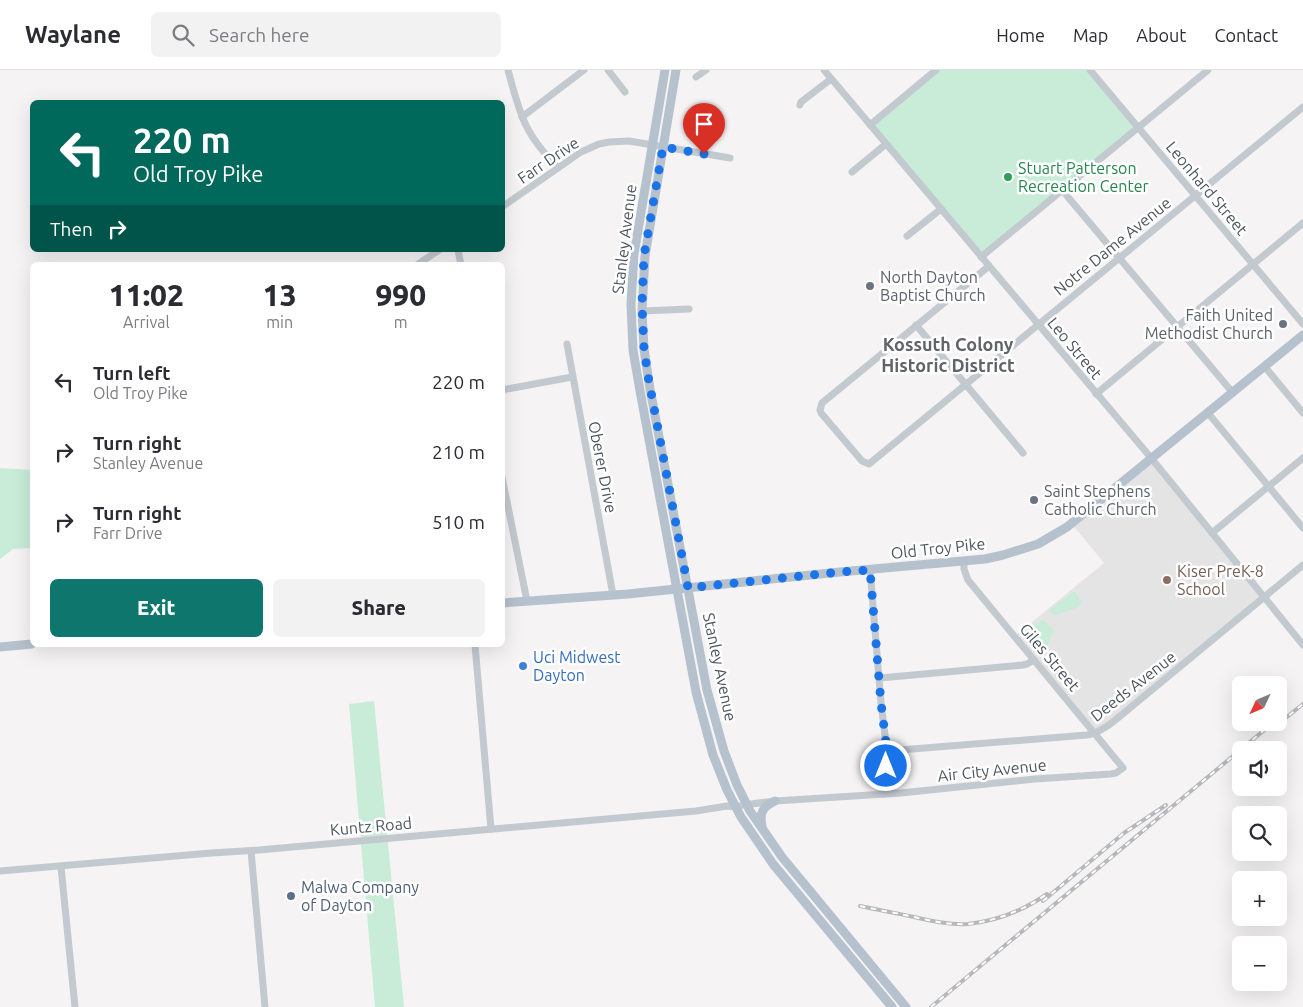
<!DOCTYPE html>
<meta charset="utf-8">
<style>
:root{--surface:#fff;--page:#f2f2f3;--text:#2b2b33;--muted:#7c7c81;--line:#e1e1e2;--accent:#0f766e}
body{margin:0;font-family:Ubuntu,sans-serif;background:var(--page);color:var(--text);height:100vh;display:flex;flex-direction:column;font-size:19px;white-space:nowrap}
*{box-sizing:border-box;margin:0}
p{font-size:16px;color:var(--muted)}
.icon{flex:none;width:28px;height:28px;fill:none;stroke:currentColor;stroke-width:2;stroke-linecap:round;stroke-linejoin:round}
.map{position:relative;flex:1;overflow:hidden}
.details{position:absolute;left:30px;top:192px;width:475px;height:385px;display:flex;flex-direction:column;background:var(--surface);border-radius:8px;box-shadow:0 5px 20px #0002}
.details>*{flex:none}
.hud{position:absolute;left:30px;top:30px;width:475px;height:152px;border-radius:8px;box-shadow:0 5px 20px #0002;background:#00695c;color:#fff;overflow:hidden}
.needle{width:32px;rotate:226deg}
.fabs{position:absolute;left:1232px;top:606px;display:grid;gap:10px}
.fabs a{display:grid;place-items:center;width:55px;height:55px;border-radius:8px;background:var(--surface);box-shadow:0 5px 20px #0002;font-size:25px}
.pin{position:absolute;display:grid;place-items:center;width:42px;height:42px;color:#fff;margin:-51px -21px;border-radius:50% 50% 50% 0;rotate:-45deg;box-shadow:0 0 5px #0007}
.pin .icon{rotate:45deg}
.me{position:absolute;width:55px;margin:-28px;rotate:0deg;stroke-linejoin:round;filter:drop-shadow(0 0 4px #0008)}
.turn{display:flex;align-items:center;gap:18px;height:105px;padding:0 20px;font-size:22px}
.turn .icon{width:65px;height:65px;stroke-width:2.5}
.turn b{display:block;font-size:35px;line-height:42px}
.then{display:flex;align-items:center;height:48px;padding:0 20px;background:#0003;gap:10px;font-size:19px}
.eta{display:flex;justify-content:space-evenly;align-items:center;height:85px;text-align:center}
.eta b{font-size:30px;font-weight:800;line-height:35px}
.primary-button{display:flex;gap:10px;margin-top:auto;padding:10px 20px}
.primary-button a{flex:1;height:58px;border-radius:8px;background:var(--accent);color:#fff;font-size:20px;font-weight:800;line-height:58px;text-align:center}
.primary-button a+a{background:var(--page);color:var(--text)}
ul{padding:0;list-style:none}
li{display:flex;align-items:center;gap:15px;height:70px;padding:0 20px}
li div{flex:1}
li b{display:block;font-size:19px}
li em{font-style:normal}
header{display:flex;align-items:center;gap:30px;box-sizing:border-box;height:70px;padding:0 25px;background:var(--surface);border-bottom:1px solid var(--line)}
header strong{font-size:24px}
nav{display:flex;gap:28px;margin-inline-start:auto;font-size:18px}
.search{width:350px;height:45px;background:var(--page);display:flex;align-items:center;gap:12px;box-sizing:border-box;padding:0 18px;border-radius:8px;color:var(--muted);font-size:19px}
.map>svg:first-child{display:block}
.education{fill:#e5e4e4}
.green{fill:#c8ecd8}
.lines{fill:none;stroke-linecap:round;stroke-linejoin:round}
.minor{stroke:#c2c9cf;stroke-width:7}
.major{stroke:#b6c1ce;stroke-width:9}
.rail-casing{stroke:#b6b8bc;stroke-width:4}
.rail{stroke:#fff;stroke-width:2;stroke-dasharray:5.5;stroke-linecap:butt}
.route{stroke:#1a73e8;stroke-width:9;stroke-dasharray:0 16.2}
.leisure-dot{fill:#2e9e5b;stroke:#fff;stroke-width:2}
.worship-dot{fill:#6b7280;stroke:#fff;stroke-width:2}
.education-dot{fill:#8d6e63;stroke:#fff;stroke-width:2}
.shop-dot{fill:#3f7fe0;stroke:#fff;stroke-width:2}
.service-dot{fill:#5c6f8a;stroke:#fff;stroke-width:2}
.labels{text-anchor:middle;stroke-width:5;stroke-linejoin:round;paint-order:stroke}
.street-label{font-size:16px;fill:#4c555e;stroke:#fff}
.leisure-label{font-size:16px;fill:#27864d;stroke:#fff;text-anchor:start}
.worship-label{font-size:16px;fill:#5b616d;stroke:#fff;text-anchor:start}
.education-label{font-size:16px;fill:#785e54;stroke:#fff;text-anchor:start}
.shop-label{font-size:16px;fill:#366cbe;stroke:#fff;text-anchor:start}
.service-label{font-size:16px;fill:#4e5e75;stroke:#fff;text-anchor:start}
.neighbourhood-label{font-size:18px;font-weight:bold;fill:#606367;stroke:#fff}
</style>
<header>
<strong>Waylane</strong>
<div class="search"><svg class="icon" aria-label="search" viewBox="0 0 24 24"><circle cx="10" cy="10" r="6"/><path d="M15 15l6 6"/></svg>Search here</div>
<nav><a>Home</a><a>Map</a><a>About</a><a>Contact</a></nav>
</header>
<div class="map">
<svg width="1303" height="937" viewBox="0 0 1303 937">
<rect width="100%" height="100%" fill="#f5f3f3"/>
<path class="education" d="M 1152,389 L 1264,527 L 1095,663 L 1015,566 L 1104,493 L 1072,454 Z"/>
<g class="green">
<path d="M 936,0 L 1090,0 L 1138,57 L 981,187 L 870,55 Z"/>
<path d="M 0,398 L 32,400 L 32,478 L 13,479 L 0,489 Z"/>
<path d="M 1074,521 L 1082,533 C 1074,542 1064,541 1054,546 L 1050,540 Z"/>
<path d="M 1043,549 L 1054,560 L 1045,580 L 1039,584 L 1022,565 Z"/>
<path d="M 374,631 L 404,937 L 375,937 L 349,634 Z"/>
</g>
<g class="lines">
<g class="minor">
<path d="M 508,0 C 512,15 516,31 522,46 C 529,66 544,83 558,98"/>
<path d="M 608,0 L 625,22"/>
<path d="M 824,0 L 1152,389 L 1303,575"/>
<path d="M 1090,0 L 1303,254"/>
<path d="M 696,7 L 706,0"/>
<path d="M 800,35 L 801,32 L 831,9"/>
<path d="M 522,47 L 584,0"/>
<path d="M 870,55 L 936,0"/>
<path d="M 852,102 L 886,74"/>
<path d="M 1062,120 L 1233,323"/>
<path d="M 502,137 L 581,82 L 599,74 L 609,72 L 629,71 L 730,88"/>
<path d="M 907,166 L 941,139"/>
<path d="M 458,180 L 461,195"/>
<path d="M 981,187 L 1208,0"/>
<path d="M 417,195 L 439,180"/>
<path d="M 989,196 L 822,333 L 820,340 L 821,343 L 862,391 L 869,394 L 1303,37"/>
<path d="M 642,241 L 689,239"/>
<path d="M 916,255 L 1023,383"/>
<path d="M 567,274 L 613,525"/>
<path d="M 1265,297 L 1303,343"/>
<path d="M 502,320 L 572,307"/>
<path d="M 1096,324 L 1303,153"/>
<path d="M 1208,343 L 1303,458"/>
<path d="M 502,407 L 527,531"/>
<path d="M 1212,463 L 1303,388"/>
<path d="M 870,499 L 881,633 L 887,681 L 884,724"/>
<path d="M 475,575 L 491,759"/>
<path d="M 880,608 L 1023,595 L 1027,594 L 1034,590"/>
<path d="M 887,681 L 1087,665 C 1102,662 1113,652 1125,642 L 1303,495"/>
<path d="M 251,781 L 265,937"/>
<path d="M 61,797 L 75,937"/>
<path d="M 0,801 L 211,783 L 259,780 L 696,741 L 727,736 L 737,737 L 743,735 L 775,731 L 901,723 L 1035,709 L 1111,704 L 1116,703 L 1123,698 L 968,510 L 964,499 L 964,491"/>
</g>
<g class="major">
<path d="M 665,0 L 634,184 L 631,234 L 633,280 L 640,321 L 696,622 L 713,685 L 727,720 L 741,747 L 773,794 L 892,937"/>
<path d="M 676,0 L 645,186 L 642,241 L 644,279 L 650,319 L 707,620 L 724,681 L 737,715 L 750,741 L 782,787 L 906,937"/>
<path d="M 502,533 L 628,524 L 840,502 L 985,489 L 1003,485 L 1038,474 L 1067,457 L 1303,265"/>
<path d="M 0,577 L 32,574"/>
<path d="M 762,756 C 759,742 763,737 775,731"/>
</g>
<defs>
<g id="rail">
<path d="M 1272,659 L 1303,634"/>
<path d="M 1043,831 L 1124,763 L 1166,735"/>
<path d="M 860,836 C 878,840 896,843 914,847 C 932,851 949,855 968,854 C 996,851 1024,840 1047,824"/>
<path d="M 931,937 L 1274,652"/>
</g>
</defs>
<use href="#rail" class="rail-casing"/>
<use href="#rail" class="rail"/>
</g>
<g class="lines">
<path class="route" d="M 704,84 L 663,77 L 644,186 L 642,234 L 644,278 L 648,306 L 688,518 L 840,502 L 870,500 L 881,633 L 887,681 L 886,696"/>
</g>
<circle class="leisure-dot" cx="1008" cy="107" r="5"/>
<g class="worship-dot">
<circle cx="870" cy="216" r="5"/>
<circle cx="1283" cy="254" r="5"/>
<circle cx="1034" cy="430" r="5"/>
</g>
<circle class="education-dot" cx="1167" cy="510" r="5"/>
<circle class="shop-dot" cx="523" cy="596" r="5"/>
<circle class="service-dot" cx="291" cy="826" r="5"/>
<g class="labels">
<g class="street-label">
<text transform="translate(548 90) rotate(-34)" y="6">Farr Drive</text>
<text transform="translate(1207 118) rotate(50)" y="6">Leonhard Street</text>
<text transform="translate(624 169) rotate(-83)" y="6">Stanley Avenue</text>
<text transform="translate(1112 176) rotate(-39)" y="6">Notre Dame Avenue</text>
<text transform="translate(1075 278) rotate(50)" y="6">Leo Street</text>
<text transform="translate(603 397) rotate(79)" y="6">Oberer Drive</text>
<text transform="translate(938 478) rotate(-6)" y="6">Old Troy Pike</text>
<text transform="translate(1050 587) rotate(50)" y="6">Giles Street</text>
<text transform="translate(720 597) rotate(78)" y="6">Stanley Avenue</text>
<text transform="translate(1133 616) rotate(-38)" y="6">Deeds Avenue</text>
<text transform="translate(992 700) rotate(-6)" y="6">Air City Avenue</text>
<text transform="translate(371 756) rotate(-5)" y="6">Kuntz Road</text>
</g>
<g class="leisure-label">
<text x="1018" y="104">Stuart Patterson<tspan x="1018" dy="18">Recreation Center</tspan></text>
</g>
<g class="worship-label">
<text x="880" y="213">North Dayton<tspan x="880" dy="18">Baptist Church</tspan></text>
<text x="1273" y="251" text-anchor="end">Faith United<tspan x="1273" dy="18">Methodist Church</tspan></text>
<text x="1044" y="427">Saint Stephens<tspan x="1044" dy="18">Catholic Church</tspan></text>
</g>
<g class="education-label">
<text x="1177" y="507">Kiser PreK-8<tspan x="1177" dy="18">School</tspan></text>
</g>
<g class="shop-label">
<text x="533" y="593">Uci Midwest<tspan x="533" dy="18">Dayton</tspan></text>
</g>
<g class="service-label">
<text x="301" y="823">Malwa Company<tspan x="301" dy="18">of Dayton</tspan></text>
</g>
<g class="neighbourhood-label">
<text x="948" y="281">Kossuth Colony<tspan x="948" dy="21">Historic District</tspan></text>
</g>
</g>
</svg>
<div class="fabs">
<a><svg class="needle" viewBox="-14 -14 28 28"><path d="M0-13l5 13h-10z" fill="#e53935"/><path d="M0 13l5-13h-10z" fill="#7c7c81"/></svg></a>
<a><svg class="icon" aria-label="sound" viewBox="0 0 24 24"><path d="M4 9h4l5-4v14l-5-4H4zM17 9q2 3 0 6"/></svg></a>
<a><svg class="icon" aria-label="search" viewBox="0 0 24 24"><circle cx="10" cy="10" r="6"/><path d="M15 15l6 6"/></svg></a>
<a>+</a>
<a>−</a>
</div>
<div class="pin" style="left:704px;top:84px;background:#d93025"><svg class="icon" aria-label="arrive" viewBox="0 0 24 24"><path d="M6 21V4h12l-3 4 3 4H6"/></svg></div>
<svg class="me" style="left:886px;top:696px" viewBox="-20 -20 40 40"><circle r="17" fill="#1a73e8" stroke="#fff" stroke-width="3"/><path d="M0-11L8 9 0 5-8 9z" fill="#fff"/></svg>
<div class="hud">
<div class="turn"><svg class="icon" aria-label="left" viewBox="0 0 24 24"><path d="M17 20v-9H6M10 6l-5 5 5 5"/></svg><div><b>220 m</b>Old Troy Pike</div></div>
<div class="then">Then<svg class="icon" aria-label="right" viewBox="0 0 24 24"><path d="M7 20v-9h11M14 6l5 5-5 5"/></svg></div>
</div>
<section class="details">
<div class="eta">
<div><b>11:02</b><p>Arrival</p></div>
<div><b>13</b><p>min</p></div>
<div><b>990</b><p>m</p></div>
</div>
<ul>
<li><svg class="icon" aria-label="left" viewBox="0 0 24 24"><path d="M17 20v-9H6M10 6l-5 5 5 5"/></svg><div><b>Turn left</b><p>Old Troy Pike</p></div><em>220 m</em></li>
<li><svg class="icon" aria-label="right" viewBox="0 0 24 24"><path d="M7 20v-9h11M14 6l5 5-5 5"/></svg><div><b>Turn right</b><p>Stanley Avenue</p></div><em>210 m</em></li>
<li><svg class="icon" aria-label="right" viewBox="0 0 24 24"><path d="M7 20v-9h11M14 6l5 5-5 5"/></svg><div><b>Turn right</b><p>Farr Drive</p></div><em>510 m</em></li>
</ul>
<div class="primary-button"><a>Exit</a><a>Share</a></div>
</section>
</div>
